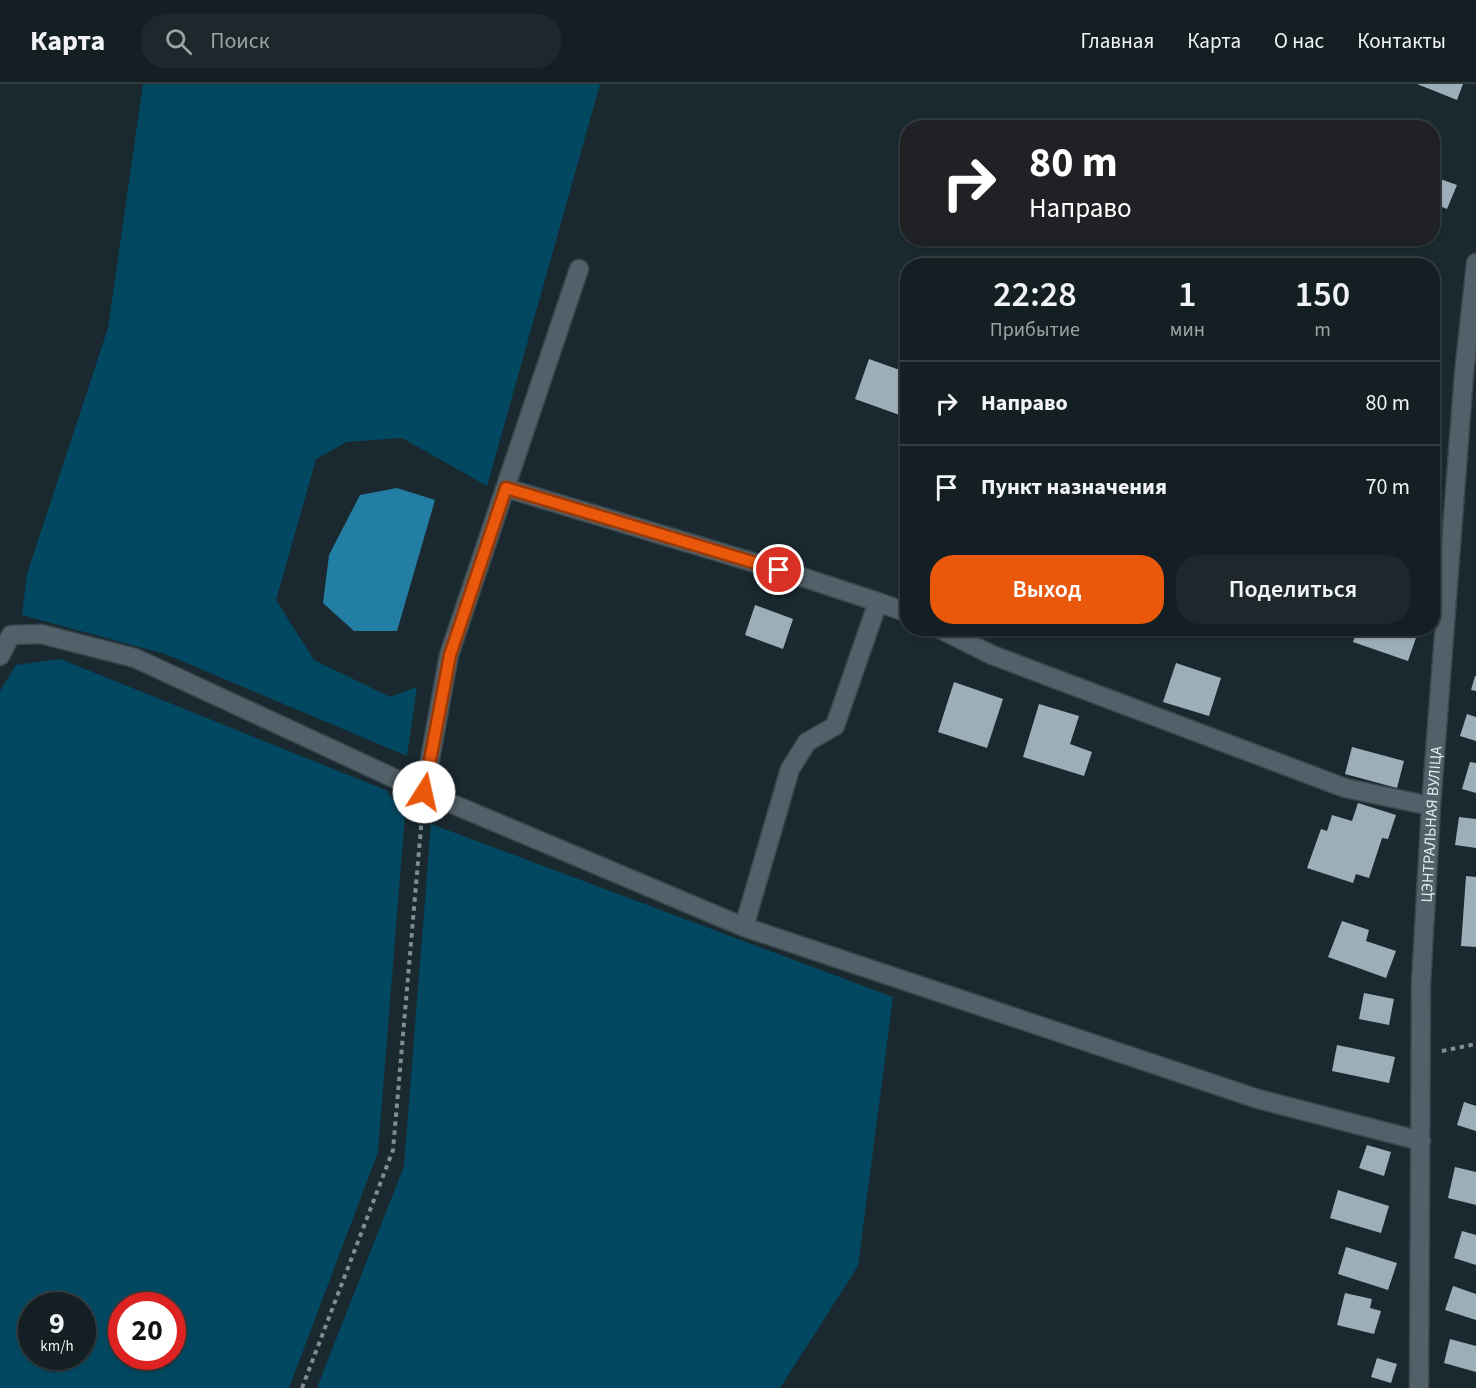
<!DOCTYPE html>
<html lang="ru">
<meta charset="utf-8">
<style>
:root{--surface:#141f24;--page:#1d272c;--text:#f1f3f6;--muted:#9da2a6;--line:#333d41;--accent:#ea580c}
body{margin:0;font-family:"Source Sans 3",sans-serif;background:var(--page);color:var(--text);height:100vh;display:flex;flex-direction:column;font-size:22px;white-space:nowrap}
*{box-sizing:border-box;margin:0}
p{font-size:20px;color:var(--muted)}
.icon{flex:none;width:33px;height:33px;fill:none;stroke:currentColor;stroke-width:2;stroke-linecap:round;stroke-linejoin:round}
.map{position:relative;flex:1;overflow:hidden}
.details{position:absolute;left:900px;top:174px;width:540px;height:378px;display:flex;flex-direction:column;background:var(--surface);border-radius:24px;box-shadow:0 2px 4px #0004,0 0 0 2px var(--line)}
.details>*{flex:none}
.hud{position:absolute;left:900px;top:36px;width:540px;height:126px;border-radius:24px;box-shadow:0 2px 4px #0004,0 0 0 2px var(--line);background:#202124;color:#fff;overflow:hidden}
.speed{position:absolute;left:18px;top:1208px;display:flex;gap:12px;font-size:30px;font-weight:700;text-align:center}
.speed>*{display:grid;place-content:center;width:78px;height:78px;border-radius:50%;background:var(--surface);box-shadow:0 2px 4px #0004,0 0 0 2px var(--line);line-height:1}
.speed small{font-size:15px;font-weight:400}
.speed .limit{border:9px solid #d22;background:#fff;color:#111}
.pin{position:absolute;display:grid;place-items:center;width:51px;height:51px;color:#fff;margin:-26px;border:3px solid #fff;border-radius:50%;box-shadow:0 2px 6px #0007}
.me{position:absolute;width:66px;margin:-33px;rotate:10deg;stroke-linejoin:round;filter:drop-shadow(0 0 4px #0008)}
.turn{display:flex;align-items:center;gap:21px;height:126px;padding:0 30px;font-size:27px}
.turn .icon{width:78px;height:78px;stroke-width:2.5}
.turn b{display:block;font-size:42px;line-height:51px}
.eta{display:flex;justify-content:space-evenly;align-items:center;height:102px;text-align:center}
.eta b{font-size:36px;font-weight:600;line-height:42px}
.action{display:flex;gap:12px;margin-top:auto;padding:12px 30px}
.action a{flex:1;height:69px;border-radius:24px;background:var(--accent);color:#fff;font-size:24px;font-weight:600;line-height:69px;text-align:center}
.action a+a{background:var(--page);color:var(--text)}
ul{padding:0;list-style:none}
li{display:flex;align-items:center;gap:18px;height:84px;padding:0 30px;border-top:2px solid var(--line)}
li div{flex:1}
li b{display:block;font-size:22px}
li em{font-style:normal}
header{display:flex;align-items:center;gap:36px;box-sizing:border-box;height:84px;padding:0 30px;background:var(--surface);border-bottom:2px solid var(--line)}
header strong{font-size:28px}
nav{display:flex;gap:33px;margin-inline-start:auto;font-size:21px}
.search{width:420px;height:54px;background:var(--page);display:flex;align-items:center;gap:15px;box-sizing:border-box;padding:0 21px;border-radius:24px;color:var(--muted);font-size:22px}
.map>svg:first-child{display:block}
.green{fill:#024861;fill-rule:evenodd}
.water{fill:#227ea2}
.building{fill:#9caeb7}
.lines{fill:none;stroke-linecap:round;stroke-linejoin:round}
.minor-casing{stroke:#3a454c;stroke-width:21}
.path{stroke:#818d92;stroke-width:4;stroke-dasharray:4.5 4.5;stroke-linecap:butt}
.minor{stroke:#526169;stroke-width:18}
.route-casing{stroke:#983908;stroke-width:15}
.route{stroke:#ea580c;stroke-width:10}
.labels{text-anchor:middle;stroke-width:6;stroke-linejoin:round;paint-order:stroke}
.street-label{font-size:16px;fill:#e2ebef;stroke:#0a1014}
</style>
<header>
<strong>Карта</strong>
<div class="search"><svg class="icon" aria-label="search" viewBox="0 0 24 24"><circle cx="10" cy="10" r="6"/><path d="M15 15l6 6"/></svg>Поиск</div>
<nav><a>Главная</a><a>Карта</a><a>О нас</a><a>Контакты</a></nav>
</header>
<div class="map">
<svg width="1476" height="1304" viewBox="0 0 1476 1304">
<rect width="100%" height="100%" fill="#1a2930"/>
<g class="green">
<path d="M 143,0 L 600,0 L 487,402 L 402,354 L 347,358 L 316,375 L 276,516 L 314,576 L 390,613 L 417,603 L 407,672 L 165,570 L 22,531 L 27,490 L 108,244 Z"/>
<path d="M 60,575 L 386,706 L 405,730 L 378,1068 L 289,1304 L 0,1304 L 0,607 L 16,581 ZM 32,1221 L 82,1221 L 82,1272 L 32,1272 ZM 122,1221 L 172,1221 L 172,1272 L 122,1272 Z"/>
<path d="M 431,740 L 893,913 L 858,1182 L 780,1304 L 317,1304 L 404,1082 Z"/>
</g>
<path class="water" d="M 397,404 L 435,416 L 397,547 L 354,547 L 323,519 L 329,471 L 360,411 Z"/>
<g class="building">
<path d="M 1417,0 L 1463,0 L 1457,16 Z"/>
<path d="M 1432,92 L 1457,101 L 1447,125 L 1432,119 Z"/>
<path d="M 869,275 L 908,289 L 908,334 L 855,315 Z"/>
<path d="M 1432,289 L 1442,293 L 1433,319 L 1432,319 Z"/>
<path d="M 755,521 L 793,535 L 783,565 L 745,551 Z"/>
<path d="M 1358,544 L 1398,544 L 1417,551 L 1408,577 L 1353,558 Z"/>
<path d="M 1176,579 L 1221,594 L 1209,632 L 1163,618 Z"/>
<path d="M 1475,592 L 1476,592 L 1476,607 L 1471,606 Z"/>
<path d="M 954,598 L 1003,615 L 987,664 L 938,648 Z"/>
<path d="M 1039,620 L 1079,632 L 1070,660 L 1092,668 L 1084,692 L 1023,673 Z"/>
<path d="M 1467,630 L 1476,633 L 1476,657 L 1460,652 Z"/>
<path d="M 1352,663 L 1404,677 L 1397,704 L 1345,690 Z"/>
<path d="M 1470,678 L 1476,679 L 1476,709 L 1462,705 Z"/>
<path d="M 1358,719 L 1396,731 L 1388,755 L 1382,754 L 1369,794 L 1356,790 L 1353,799 L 1307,784 L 1321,745 L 1327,747 L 1332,731 L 1352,737 Z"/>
<path d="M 1459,733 L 1476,735 L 1476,764 L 1455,761 Z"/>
<path d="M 1466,792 L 1476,793 L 1476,863 L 1461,862 Z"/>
<path d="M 1342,837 L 1369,846 L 1366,857 L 1396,867 L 1386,894 L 1328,873 Z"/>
<path d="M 1364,909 L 1394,915 L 1389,941 L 1359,935 Z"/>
<path d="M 1337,961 L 1395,973 L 1389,999 L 1332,987 Z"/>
<path d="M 1464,1018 L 1476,1022 L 1476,1047 L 1457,1041 Z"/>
<path d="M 1367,1061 L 1391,1068 L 1384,1092 L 1359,1084 Z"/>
<path d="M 1455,1083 L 1476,1088 L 1476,1121 L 1448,1114 Z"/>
<path d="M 1338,1106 L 1389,1122 L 1381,1149 L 1330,1134 Z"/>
<path d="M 1462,1147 L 1476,1151 L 1476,1181 L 1454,1174 Z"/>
<path d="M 1346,1163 L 1397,1179 L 1388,1206 L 1338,1190 Z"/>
<path d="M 1453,1202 L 1476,1210 L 1476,1236 L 1445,1226 Z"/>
<path d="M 1345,1209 L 1372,1215 L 1370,1224 L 1381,1227 L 1374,1250 L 1337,1241 Z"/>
<path d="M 1450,1255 L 1476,1262 L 1476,1288 L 1444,1279 Z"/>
<path d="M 1377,1274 L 1397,1280 L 1391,1299 L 1371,1293 Z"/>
</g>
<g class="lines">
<defs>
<g id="minor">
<path d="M 579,185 L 449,571 L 424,708 L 744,843 L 1258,1015 L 1421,1057"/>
<path d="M 506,404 L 802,493 L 878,518"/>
<path d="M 938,544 L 992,571 L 1345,704 L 1431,722"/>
<path d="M 0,572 L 11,551 L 41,550 L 135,574 L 424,708"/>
<path d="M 744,843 L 790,685 L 807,658 L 835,642 L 878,518 L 908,529"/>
<path id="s1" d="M 1419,1304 L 1421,899 L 1431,722 L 1464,290 L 1476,179"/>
</g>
</defs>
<use href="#minor" class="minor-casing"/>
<g class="path">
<path d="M 1442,967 L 1476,960"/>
<path d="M 302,1304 L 393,1066 L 422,732"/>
</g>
<use href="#minor" class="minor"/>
</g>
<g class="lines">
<defs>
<path id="route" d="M 424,708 L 450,571 L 506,404 L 779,486"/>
</defs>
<use href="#route" class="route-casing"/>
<use href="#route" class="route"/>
</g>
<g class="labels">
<g class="street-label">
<text dy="6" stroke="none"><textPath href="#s1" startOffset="564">ЦЭНТРАЛЬНАЯ ВУЛІЦА</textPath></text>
</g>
</g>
</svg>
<div class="speed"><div>9<small>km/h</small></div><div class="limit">20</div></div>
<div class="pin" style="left:779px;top:486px;background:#d93025"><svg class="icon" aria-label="arrive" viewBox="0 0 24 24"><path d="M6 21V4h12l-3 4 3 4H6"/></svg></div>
<svg class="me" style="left:424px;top:708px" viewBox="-20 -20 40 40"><circle r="19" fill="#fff"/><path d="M0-13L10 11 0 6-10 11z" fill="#ea580c"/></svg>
<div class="hud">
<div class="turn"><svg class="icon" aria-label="right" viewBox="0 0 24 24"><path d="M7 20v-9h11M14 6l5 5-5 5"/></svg><div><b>80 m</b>Направо</div></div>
</div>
<section class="details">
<div class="eta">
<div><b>22:28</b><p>Прибытие</p></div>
<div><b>1</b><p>мин</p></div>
<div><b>150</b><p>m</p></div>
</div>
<ul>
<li><svg class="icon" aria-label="right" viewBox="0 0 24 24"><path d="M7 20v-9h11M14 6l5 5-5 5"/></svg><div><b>Направо</b></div><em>80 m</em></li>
<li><svg class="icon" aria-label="arrive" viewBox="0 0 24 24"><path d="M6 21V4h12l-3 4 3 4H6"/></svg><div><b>Пункт назначения</b></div><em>70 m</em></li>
</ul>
<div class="action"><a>Выход</a><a>Поделиться</a></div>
</section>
</div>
